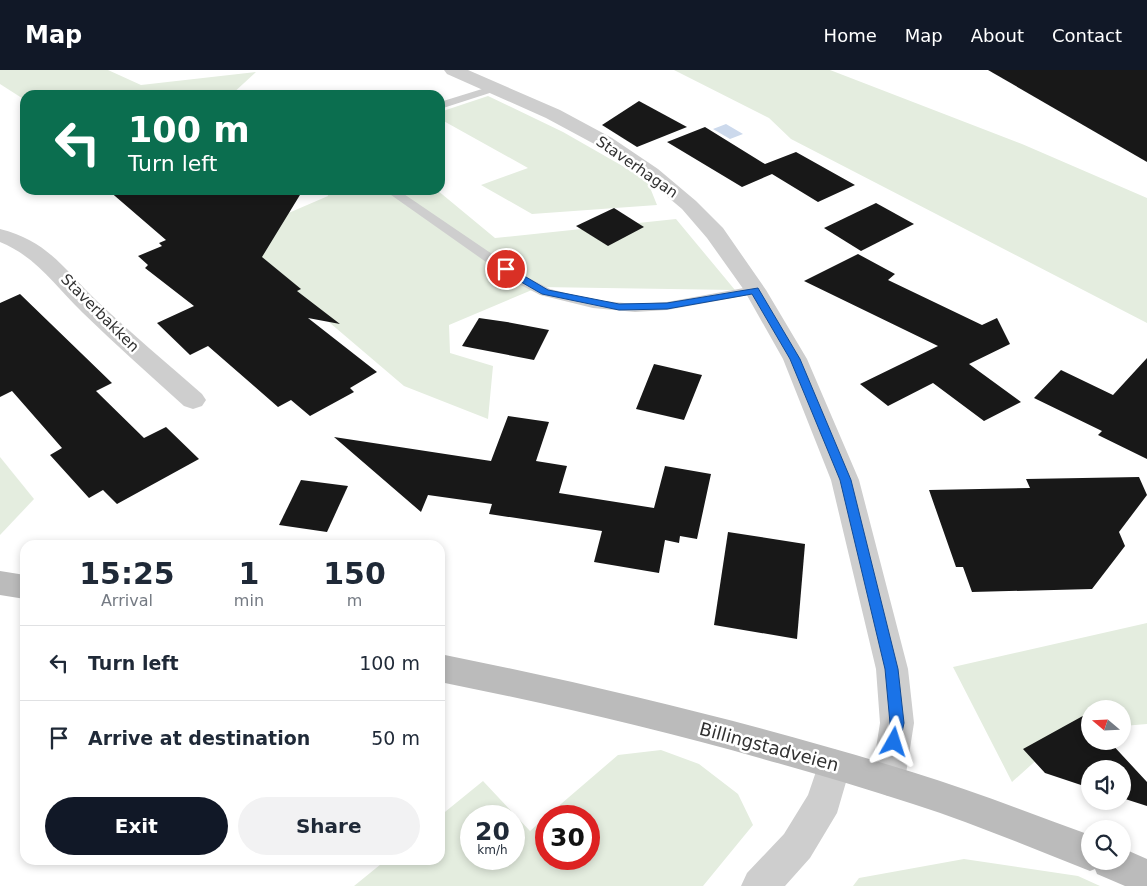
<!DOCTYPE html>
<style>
:root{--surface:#fff;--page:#f2f2f3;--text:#1f2937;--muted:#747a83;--line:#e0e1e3;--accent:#111827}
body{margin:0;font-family:"DejaVu Sans",sans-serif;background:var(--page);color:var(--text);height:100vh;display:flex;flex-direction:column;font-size:19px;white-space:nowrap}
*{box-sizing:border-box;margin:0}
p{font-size:16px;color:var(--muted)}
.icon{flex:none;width:28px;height:28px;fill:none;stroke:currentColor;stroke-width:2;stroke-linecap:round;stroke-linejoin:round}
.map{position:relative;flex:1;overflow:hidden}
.panel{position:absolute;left:20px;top:470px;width:425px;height:325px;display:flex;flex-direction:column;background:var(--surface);border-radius:15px;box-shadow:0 2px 8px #0003}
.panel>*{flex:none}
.hud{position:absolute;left:20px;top:20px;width:425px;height:105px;border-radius:15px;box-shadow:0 2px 8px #0003;background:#0b6e4f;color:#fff;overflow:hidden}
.needle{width:32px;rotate:289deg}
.tools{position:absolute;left:1081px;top:630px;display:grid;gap:10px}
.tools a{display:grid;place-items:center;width:50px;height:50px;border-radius:50%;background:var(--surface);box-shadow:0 2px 8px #0003;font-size:25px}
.speed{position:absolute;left:460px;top:735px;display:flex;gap:10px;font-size:25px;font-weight:700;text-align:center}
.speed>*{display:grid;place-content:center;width:65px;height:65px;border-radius:50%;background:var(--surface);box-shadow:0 2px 8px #0003;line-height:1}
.speed small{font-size:12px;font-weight:400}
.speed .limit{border:8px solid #d22;background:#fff;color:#111}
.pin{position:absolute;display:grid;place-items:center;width:42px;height:42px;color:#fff;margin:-21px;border:2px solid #fff;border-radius:50%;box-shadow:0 1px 5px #0007}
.me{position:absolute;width:55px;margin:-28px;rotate:6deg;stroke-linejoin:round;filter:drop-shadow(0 0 4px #0008)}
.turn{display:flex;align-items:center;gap:18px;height:105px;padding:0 25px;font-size:22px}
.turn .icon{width:65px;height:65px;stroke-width:2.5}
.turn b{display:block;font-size:35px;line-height:42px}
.eta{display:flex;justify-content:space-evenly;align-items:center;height:85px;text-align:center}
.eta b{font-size:30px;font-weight:700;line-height:35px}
.primary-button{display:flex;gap:10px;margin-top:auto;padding:10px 25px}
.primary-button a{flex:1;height:58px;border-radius:30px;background:var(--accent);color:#fff;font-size:20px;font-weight:700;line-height:58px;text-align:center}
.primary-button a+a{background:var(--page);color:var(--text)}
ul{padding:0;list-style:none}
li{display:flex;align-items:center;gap:15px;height:75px;padding:0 25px;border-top:1px solid var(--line)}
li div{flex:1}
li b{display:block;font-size:19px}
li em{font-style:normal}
header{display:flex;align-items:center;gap:30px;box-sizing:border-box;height:70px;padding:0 25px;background:var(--accent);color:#fff}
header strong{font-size:24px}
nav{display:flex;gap:28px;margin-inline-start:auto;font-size:18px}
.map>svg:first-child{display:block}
.green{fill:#e4eddf;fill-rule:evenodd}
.water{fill:#ccd9ec}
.building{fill:#181818}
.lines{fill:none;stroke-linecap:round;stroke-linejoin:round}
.service{fill:#cecece;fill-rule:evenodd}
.minor{fill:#cecece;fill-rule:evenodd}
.secondary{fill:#bbb;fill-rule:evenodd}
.route{fill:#1a73e8;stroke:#114b97}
.labels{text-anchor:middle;stroke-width:5;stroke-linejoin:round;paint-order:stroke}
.street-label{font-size:15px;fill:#313131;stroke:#fff}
.near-street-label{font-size:18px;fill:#313131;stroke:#fff}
</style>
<header>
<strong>Map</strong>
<nav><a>Home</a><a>Map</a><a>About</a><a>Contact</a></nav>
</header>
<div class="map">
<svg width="1147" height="816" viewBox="0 0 1147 816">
<rect width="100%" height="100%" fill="#fff"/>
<g class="green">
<path d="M 0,0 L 108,0 L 141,15 L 256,2 L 231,25 L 25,25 L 25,30 L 0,14 Z"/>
<path d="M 674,0 L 830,0 L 1022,74 L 1147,128 L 1147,253 L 791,69 L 769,48 Z"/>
<path d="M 488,26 L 563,62 L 647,110 L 657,135 L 532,144 L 481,115 L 528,98 L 440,49 L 440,42 Z"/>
<path d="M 327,120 L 437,120 L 495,168 L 676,149 L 735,220 L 539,217 L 449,255 L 450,283 L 493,296 L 488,349 L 404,316 L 216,156 L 270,151 L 328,126 Z"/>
<path d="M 0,387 L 34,429 L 0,465 Z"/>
<path d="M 1147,553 L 1147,654 L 1123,656 L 1122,639 L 1090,639 L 1090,659 L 1070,660 L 1012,712 L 953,597 Z"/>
<path d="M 661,680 L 699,694 L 738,724 L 753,755 L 703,816 L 354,816 L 386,790 L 440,790 L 440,746 L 483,711 L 530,761 L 546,747 L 546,789 L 589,789 L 589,746 L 547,746 L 618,685 ZM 471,746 L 514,746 L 514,789 L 471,789 Z"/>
<path d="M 964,789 L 1078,806 L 1100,816 L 853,816 L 859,808 Z"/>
</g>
<path class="water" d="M 726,54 L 743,64 L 730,69 L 713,59 Z"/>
<g class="building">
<path d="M 988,0 L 1147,0 L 1147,92 Z"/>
<path d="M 639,31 L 687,57 L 637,77 L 602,55 Z"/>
<path d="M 705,57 L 765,94 L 796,82 L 855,115 L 818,132 L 772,104 L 742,117 L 667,72 Z"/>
<path d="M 108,120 L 303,120 L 262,187 L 301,219 L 297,221 L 340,254 L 308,248 L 377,302 L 350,318 L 354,322 L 310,346 L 291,330 L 278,337 L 208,276 L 190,285 L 157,253 L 194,236 L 145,198 L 148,195 L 138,186 L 162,176 L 159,173 L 166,170 Z"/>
<path d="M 876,133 L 914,154 L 861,181 L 824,158 Z"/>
<path d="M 614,138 L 644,157 L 608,176 L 576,156 Z"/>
<path d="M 858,184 L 895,204 L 888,210 L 982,255 L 997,248 L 1010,274 L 969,294 L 1021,332 L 984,351 L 933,313 L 888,336 L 860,314 L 938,276 L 804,211 Z"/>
<path d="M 20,224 L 112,313 L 96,321 L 144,368 L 166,357 L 199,389 L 117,434 L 103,420 L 89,428 L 50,385 L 62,378 L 12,321 L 0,327 L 0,233 Z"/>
<path d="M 479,248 L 507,252 L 549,260 L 534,290 L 462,276 Z"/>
<path d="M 1147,288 L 1147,389 L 1098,365 L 1102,361 L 1034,328 L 1061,300 L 1113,325 Z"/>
<path d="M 654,294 L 702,305 L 684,350 L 636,339 Z"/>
<path d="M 508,346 L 549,352 L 536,391 L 567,396 L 559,423 L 654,438 L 665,396 L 711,404 L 697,469 L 680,466 L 679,473 L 665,470 L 659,503 L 594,492 L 602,461 L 489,444 L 492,434 L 428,425 L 421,442 L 334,367 L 491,391 Z"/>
<path d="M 1139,407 L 1147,425 L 1119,462 L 1125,476 L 1092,519 L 972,522 L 963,497 L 956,497 L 929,420 L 1030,418 L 1026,409 Z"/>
<path d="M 301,410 L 348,416 L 327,462 L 279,455 Z"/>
<path d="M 728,462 L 805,474 L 797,569 L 714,555 Z"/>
<path d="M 1090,642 L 1090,671 L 1109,671 L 1147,712 L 1147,736 L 1122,728 L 1122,699 L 1090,699 L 1090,718 L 1045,703 L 1023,679 Z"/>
</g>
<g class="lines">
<g class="service">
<path d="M 495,15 L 500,18 L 499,20 L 440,39 L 440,32 Z"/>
<path d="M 384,120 L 398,120 L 523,205 L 550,219 L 593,230 L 635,234 L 667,232 L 755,216 L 762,220 L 755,224 L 667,240 L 635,242 L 593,238 L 540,225 L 513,211 Z"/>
</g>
<g class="minor">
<path d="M 444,0 L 468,0 L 560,40 L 612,68 L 658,99 L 696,131 L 723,158 L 766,220 L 807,289 L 859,410 L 908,599 L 914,653 L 905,710 L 900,721 L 888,726 L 876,721 L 871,710 L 880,653 L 876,599 L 831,410 L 783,289 L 744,220 L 707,168 L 682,139 L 644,107 L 598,76 L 546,48 L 447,4 Z"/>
<path d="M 0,159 C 49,171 65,201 99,233 C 132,264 168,294 202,324 L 206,330 L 202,336 L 193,339 L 184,336 C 150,305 116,275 83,243 C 56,217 37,187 0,172 Z"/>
<path d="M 834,679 L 846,684 L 851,695 L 837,743 L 810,788 L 785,816 L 741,816 L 747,803 L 784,764 L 808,725 L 822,684 Z"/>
</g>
<g class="secondary">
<path d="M 0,501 L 25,505 L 25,529 L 0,525 Z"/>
<path d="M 440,584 C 599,616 757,654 912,702 C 972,720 1031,744 1090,765 L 1090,791 L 1122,791 L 1122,778 L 1147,789 L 1147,816 L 1125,816 L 1097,804 L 1095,799 L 1090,801 C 1031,778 973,753 913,734 C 758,684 600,644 440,612 Z"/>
</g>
</g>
<path class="route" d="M 502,197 L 509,197 L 548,220 L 619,234 L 667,233 L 758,218 L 800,289 L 851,410 L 898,599 L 904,653 L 899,676 L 894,678 L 889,676 L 887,672 L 890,653 L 885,599 L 840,410 L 790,289 L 752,224 L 667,239 L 619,240 L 542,224 L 502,201 Z"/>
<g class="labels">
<g class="street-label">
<text transform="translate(637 97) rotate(35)" y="5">Staverhagan</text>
<text transform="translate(100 243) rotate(45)" y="5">Staverbakken</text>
</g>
<g class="near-street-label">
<text transform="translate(769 677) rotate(15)" y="6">Billingstadveien</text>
</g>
</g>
</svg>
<div class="tools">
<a><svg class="needle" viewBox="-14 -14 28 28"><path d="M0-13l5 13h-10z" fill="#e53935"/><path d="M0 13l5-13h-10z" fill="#747a83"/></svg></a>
<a><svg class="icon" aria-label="sound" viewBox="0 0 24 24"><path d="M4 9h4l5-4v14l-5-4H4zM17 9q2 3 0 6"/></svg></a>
<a><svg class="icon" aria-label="search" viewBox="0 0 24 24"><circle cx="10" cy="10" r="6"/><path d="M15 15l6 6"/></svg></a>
</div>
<div class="speed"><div>20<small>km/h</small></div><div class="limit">30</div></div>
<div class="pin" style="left:506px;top:199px;background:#d93025"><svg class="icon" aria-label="arrive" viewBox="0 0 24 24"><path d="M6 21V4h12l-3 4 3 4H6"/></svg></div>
<svg class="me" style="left:894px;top:672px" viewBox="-20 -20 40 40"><path d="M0-17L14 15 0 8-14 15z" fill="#1a73e8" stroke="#fff" stroke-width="4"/></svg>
<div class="hud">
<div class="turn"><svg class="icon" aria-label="left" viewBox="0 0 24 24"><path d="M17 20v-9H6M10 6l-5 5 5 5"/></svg><div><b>100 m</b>Turn left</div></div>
</div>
<section class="panel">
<div class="eta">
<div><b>15:25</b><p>Arrival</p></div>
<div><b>1</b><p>min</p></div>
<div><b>150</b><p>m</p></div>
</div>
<ul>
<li><svg class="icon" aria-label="left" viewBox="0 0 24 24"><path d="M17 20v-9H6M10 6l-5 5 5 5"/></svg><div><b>Turn left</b></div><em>100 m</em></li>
<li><svg class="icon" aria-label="arrive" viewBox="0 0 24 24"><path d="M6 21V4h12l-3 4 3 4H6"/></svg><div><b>Arrive at destination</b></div><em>50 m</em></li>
</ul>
<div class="primary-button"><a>Exit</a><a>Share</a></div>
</section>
</div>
